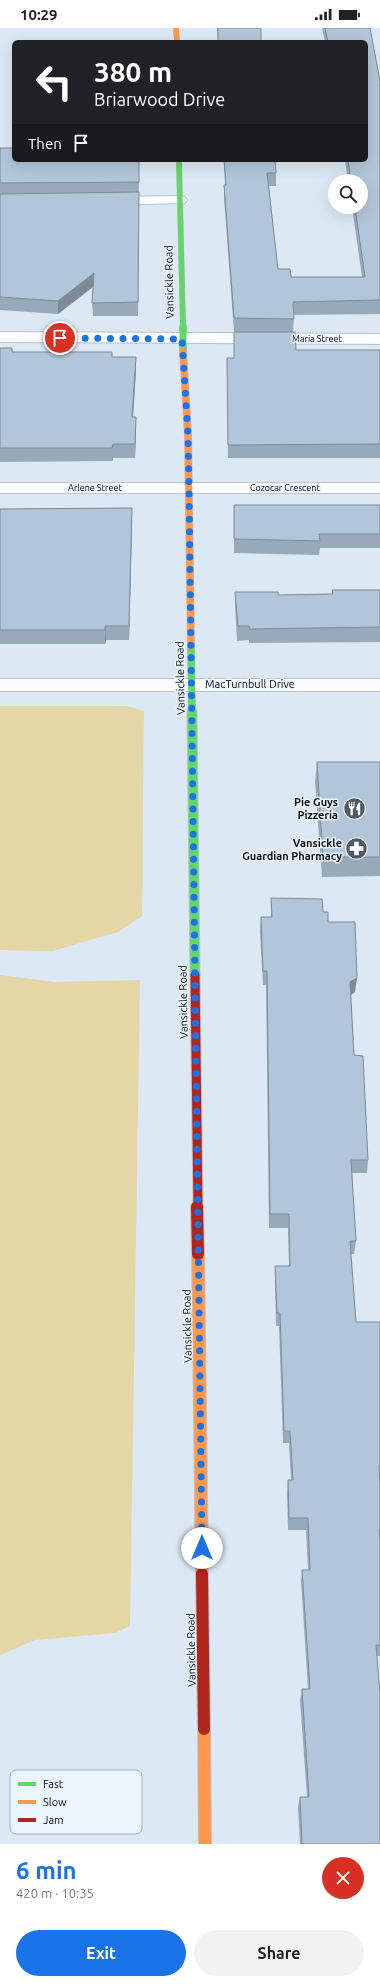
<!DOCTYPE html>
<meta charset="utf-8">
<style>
:root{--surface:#fff;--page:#f2f2f2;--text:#222;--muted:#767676;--accent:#1a73e8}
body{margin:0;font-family:Ubuntu,sans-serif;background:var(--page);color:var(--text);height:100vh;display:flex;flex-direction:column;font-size:15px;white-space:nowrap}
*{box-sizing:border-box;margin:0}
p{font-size:13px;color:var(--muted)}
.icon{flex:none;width:22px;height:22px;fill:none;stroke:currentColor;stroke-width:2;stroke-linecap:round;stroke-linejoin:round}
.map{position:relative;height:1816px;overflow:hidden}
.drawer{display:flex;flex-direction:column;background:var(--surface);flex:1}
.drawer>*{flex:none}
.banner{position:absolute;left:12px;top:12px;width:356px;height:122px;border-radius:6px;box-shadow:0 4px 16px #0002;background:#202124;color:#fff;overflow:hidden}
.fabs{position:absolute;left:328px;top:146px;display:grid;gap:8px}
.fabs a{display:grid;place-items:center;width:40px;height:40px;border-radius:50%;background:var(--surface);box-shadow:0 4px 16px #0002;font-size:20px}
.pin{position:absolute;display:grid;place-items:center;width:34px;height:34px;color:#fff;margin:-17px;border:2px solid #fff;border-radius:50%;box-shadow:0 1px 4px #0007}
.me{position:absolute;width:44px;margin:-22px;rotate:0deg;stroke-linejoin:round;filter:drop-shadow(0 0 3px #0008)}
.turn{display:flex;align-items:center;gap:14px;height:84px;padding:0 16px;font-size:18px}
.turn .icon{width:52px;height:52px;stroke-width:2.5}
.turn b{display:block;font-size:28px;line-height:34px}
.then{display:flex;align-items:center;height:38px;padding:0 16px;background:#0003;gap:8px;font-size:15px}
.round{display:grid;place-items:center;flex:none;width:42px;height:42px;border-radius:21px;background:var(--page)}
.summary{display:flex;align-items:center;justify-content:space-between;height:68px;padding:0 16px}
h1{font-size:24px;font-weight:600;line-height:30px;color:var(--accent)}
.primary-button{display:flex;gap:8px;margin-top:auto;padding:8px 16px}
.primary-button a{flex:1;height:46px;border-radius:24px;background:var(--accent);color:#fff;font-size:16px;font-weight:600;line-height:46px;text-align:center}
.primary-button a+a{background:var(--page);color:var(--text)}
.status{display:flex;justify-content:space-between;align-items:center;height:28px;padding:0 20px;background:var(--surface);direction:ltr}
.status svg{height:11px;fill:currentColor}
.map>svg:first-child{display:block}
.green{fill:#e5d6a5}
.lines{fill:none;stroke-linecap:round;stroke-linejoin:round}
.street-casing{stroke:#bbc4cd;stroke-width:2}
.fast-far2-casing{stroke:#bbc4cd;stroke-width:6}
.fast-far1-casing{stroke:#bbc4cd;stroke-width:8}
.fast-casing{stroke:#bbc4cd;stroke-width:11}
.slow-far2-casing{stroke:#bbc4cd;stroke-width:6}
.slow-far1-casing{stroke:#bbc4cd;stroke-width:8}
.slow-casing{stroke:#bbc4cd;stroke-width:14}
.jam-far1-casing{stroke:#bbc4cd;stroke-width:11}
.jam-casing{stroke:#bbc4cd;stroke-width:14}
.street{fill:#fafcfd;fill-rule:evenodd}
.fast-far2{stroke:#63d668;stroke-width:5.5}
.fast-far1{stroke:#63d668;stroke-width:7}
.fast{stroke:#63d668;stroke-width:9}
.slow-far2{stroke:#ff974d;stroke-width:5.5}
.slow-far1{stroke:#ff974d;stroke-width:7}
.slow{stroke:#ff974d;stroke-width:12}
.jam-far1{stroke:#b3261e;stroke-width:9}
.jam{stroke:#b3261e;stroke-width:12}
.wall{fill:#98aaba}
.shaded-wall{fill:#7c8b97}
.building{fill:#b1c6d8;stroke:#7c8b97}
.route{stroke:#1a73e8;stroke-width:7;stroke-dasharray:0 12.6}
.labels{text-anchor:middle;stroke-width:3;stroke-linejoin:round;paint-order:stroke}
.far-street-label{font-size:9px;fill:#060d14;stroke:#ebf5fd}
.street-label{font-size:11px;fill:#060d14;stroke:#ebf5fd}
.poi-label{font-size:11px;font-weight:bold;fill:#060d14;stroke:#ebf5fd;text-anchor:end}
.key{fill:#ebf5fd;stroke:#a6afb7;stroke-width:1}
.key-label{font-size:11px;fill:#060d14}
</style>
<div class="status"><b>10:29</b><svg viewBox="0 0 49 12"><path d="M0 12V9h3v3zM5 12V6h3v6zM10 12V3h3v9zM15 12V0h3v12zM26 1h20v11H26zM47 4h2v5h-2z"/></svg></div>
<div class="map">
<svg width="380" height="1816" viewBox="0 0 380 1816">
<rect width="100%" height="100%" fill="#dce8f3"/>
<g class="green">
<path d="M 0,678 L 126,678 L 144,683 L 142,888 L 118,904 L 53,923 L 0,922 Z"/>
<path d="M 0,947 L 54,954 L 140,952 L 130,1598 L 115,1605 L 35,1612 L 0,1627 Z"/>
</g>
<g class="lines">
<defs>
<g id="street">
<path d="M 180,168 L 185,169 L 187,172 L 185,175 L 109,177 L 104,176 L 102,173 L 104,170 L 109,169 Z"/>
<path d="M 0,304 L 380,306 L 380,316 L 0,314 Z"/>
<rect x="0" y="455" width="380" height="10"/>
<rect x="0" y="651" width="380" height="12"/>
</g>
<path id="fast-far2" d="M 179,132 L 183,300"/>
<g id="fast-far1">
<path d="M 183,299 L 183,323"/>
<path d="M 191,618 L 192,685"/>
</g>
<path id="fast" d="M 192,684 L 195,947"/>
<path id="slow-far2" d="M 176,0 L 177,14"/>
<path id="slow-far1" d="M 183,323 L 188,407 L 191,618"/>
<g id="slow">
<path d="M 198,1226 L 202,1546"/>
<path d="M 204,1701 L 205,1816"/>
</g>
<path id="jam-far1" d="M 195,947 L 198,1180"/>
<g id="jam">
<path d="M 197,1179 L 198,1226"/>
<path d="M 202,1546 L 204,1701"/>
</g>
</defs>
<use href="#street" class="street-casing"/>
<use href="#fast-far2" class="fast-far2-casing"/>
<use href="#fast-far1" class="fast-far1-casing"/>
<use href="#fast" class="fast-casing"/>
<use href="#slow-far2" class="slow-far2-casing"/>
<use href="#slow-far1" class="slow-far1-casing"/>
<use href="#slow" class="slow-casing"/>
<use href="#jam-far1" class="jam-far1-casing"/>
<use href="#jam" class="jam-casing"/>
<use href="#street" class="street"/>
<use href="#fast-far2" class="fast-far2"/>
<use href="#fast-far1" class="fast-far1"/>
<use href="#fast" class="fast"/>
<use href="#slow-far2" class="slow-far2"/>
<use href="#slow-far1" class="slow-far1"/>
<use href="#slow" class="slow"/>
<use href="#jam-far1" class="jam-far1"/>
<use href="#jam" class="jam"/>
</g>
<g class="wall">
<path d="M 217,0 L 261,0 L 261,14 L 218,14 Z"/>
<path d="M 322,0 L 370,0 L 380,53 L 380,286 L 294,287 L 293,304 L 296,322 L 380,322 L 380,430 L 228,430 L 227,330 L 234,330 L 234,304 L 224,170 L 224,157 L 225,157 L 224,132 L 275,132 L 276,145 L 276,158 L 269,158 L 278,241 L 291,249 L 362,249 L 352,179 L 361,179 L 361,153 L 348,153 L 345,132 L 366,132 L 366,14 L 325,14 Z"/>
<path d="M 0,120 L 139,132 L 138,288 L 93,288 L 92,275 L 93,259 L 58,286 L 0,282 Z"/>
<path d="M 0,320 L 12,320 L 13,324 L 112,329 L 136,342 L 133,389 L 136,389 L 135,430 L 113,430 L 113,433 L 0,434 Z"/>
<path d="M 234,477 L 380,477 L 380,520 L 320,520 L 319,527 L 234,525 Z"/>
<path d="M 132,480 L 132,494 L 129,612 L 106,612 L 105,616 L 0,616 L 0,481 Z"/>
<path d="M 332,562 L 380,562 L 380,614 L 249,615 L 249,612 L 237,613 L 235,578 L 235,564 L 278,567 L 332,566 Z"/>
<path d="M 317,734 L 380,734 L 380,848 L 322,849 L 315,754 Z"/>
<path d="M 271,870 L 323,884 L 328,894 L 355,964 L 351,967 L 354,1027 L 368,1132 L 367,1145 L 352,1145 L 356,1213 L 354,1226 L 351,1226 L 356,1294 L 380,1294 L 380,1628 L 377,1628 L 380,1816 L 300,1816 L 298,1779 L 300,1769 L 307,1769 L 300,1672 L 302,1661 L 308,1661 L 301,1553 L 302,1542 L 308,1542 L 306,1502 L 288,1502 L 287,1465 L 288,1452 L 291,1452 L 289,1415 L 283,1415 L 279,1298 L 276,1298 L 275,1251 L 275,1238 L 289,1238 L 288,1200 L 269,1200 L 266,957 L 263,957 L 260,903 L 261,889 L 271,889 Z"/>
</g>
<g class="shaded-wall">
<path d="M 139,164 L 139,177 L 138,288 L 138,274 Z"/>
<path d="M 94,245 L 94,258 L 58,286 L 58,273 Z"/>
<path d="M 136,329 L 136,342 L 132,403 L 132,389 Z"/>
<path d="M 136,389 L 136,402 L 135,430 L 135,416 Z"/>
<path d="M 132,480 L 132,494 L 129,612 L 129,598 Z"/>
<path d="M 105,598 L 106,612 L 105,616 Z"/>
<path d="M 357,950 L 355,964 L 349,968 L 350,954 Z"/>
</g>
<g class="building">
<rect x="218" y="0" width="43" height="14"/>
<path d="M 325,0 L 370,0 L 380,53 L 380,272 L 293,274 L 294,291 L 234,290 L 224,157 L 226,157 L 224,132 L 275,132 L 276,145 L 267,145 L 278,241 L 290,241 L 291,249 L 365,249 L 355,179 L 361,179 L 361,153 L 351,153 L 348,132 L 366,132 L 366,14 L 328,14 Z"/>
<path d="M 0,120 L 14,120 L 14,132 L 139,132 L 139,154 L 0,155 Z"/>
<path d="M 139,164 L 138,274 L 92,275 L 94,245 L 58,273 L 0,269 L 0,166 Z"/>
<path d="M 234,304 L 295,304 L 296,322 L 380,322 L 380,416 L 228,417 L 227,330 L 234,330 Z"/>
<path d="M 0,320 L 12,320 L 12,324 L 112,324 L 112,329 L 136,329 L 132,389 L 136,389 L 135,416 L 113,416 L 112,420 L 0,420 Z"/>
<path d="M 234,477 L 380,477 L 380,506 L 319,506 L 320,513 L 234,511 Z"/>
<path d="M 132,480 L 129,598 L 105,598 L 105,602 L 0,602 L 0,481 Z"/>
<path d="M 332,562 L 380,562 L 380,599 L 250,601 L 249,598 L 238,598 L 235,564 L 278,564 L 278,567 L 333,566 Z"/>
<path d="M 317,734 L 380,734 L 380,829 L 323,829 Z"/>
<path d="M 271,870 L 322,871 L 323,884 L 328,884 L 328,894 L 355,894 L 357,950 L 350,954 L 354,1027 L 363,1028 L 368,1132 L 351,1132 L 356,1213 L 350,1213 L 356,1294 L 380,1294 L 380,1438 L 379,1438 L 380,1456 L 380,1502 L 379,1502 L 380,1512 L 380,1617 L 376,1617 L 380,1665 L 380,1816 L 302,1816 L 300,1769 L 309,1769 L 302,1661 L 310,1661 L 302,1542 L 310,1542 L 308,1490 L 289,1490 L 288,1452 L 293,1452 L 290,1403 L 284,1403 L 280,1285 L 277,1285 L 275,1238 L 290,1238 L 289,1186 L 270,1186 L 267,943 L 263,943 L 261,889 L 272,889 Z"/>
</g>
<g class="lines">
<path class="route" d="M 60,310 L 182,311 L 188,407 L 189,460 L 202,1520"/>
</g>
<defs>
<symbol id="restaurant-disc" viewBox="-11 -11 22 22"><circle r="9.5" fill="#515a62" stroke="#ebf5fd"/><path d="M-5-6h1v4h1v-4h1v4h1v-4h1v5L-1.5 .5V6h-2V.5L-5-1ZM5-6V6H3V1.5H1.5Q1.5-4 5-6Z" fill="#fff"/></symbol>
<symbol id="pharmacy-disc" viewBox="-11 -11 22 22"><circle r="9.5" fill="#515a62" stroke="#ebf5fd"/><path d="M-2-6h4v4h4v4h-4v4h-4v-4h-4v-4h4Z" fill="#fff"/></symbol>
</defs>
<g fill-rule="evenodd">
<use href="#restaurant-disc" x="342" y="768" width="25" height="25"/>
<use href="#pharmacy-disc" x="344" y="808" width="25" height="25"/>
</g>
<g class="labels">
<g class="far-street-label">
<text x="317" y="314">Maria Street</text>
<text x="95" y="463">Arlene Street</text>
<text x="285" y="463">Cozocar Crescent</text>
</g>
<g class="street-label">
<text transform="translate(169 254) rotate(-91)" y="4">Vansickle Road</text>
<text transform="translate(180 650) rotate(-91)" y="4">Vansickle Road</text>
<text x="250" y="660">MacTurnbull Drive</text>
<text transform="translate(183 974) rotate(-91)" y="4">Vansickle Road</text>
<text transform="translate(187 1298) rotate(-91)" y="4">Vansickle Road</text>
<text transform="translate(191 1622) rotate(-91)" y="4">Vansickle Road</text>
</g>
<g class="poi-label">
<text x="338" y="778">Pie Guys<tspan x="338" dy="13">Pizzeria</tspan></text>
<text x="342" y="819">Vansickle<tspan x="342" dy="13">Guardian Pharmacy</tspan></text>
</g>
</g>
<rect x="10" y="1742" width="132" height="64" rx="6" class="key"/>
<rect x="18" y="1754" width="18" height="4" fill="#63d668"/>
<rect x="18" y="1772" width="18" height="4" fill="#ff974d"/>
<rect x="18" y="1790" width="18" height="4" fill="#b3261e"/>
<g class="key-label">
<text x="43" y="1760">Fast</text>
<text x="43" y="1778">Slow</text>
<text x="43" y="1796">Jam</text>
</g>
</svg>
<div class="fabs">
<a><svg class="icon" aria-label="search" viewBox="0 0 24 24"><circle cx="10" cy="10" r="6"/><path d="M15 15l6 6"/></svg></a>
</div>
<div class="pin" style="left:60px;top:310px;background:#d93025"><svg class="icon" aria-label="arrive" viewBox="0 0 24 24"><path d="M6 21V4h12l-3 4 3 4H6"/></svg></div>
<svg class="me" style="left:202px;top:1520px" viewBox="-20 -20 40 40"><circle r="19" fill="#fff"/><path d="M0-13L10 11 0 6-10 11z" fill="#1a73e8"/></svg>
<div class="banner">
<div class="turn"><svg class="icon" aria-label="left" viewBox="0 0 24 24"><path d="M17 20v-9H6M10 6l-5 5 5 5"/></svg><div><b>380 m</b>Briarwood Drive</div></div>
<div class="then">Then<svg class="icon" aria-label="arrive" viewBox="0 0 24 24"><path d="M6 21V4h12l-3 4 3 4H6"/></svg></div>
</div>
</div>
<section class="drawer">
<div class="summary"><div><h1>6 min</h1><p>420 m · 10:35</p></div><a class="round" style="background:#d93025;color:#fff"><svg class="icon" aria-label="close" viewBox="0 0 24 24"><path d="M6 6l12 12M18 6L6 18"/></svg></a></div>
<div class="primary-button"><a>Exit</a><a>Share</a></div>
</section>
